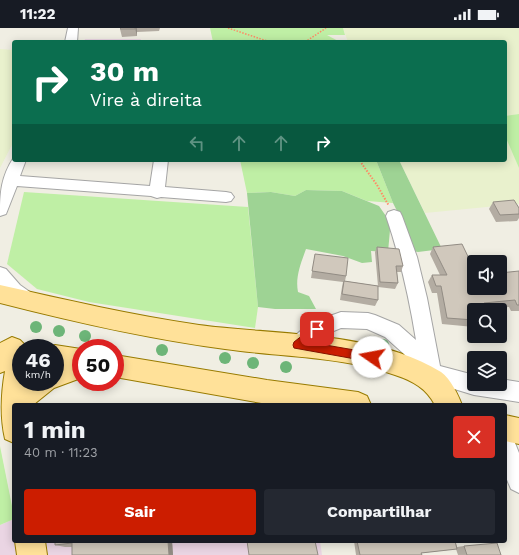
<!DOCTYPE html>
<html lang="pt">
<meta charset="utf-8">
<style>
:root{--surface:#171b24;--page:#242831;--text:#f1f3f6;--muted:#9ea1a6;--accent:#cc1d00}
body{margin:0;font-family:"Work Sans",sans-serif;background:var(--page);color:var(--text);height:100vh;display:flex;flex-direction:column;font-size:15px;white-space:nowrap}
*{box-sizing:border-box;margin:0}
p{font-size:13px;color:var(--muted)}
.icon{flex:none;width:22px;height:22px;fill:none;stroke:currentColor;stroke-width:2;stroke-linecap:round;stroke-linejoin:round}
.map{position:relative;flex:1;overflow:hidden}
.drawer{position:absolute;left:12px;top:375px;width:495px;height:140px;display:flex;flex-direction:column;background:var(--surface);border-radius:4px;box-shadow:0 2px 10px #0003}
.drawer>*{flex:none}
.banner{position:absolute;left:12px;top:12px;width:495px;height:122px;border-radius:4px;box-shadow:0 2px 10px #0003;background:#0b6e4f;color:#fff;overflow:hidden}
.fabs{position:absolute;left:467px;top:227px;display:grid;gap:8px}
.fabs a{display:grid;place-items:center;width:40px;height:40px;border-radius:4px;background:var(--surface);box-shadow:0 2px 10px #0003;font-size:20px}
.speed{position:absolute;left:12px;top:311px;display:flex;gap:8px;font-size:20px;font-weight:700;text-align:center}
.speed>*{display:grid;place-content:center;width:52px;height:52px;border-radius:50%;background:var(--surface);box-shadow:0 2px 10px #0003;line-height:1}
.speed small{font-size:10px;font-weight:400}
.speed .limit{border:6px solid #d22;background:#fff;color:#111}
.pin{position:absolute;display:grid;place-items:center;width:34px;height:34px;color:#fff;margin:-17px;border-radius:8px;box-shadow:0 2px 6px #0006}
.me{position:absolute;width:44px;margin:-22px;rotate:282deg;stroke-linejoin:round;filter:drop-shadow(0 0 3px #0008)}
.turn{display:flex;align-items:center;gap:14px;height:84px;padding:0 12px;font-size:18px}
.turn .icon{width:52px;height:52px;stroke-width:2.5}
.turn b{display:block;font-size:28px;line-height:34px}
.lanes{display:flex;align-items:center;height:38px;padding:0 12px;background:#0003;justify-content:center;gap:20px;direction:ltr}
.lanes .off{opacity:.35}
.round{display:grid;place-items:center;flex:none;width:42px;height:42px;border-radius:4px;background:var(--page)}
.overview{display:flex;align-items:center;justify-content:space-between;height:68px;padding:0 12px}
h1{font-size:24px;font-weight:700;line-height:30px}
.cta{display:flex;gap:8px;margin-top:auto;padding:8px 12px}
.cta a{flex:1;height:46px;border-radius:4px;background:var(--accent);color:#fff;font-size:16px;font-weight:700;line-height:46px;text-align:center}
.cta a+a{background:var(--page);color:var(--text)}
.status{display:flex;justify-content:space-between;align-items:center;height:28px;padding:0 20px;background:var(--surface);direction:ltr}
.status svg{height:11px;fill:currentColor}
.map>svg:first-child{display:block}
.industrial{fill:#ead5e3}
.farmland{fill:#e9f1cd}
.grass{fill:#bfefa5}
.forest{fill:#9ed394}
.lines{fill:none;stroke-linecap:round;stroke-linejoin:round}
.minor-casing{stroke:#a5a5a5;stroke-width:2}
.major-casing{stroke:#987b00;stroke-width:2}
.path-far1{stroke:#ff8b65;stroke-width:1.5;stroke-dasharray:1.5 1.5;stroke-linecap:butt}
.path{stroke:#ff8b65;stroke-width:2;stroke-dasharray:1.5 1.5;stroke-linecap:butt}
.minor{fill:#fff;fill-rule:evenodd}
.major{fill:#ffe199;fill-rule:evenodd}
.tree{fill:#6db578}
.wall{fill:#b3aca2}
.shaded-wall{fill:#928c84}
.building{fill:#d0c8bc;stroke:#928c84}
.route{fill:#cc1d00;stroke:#851300}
</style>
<div class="status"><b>11:22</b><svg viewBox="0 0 49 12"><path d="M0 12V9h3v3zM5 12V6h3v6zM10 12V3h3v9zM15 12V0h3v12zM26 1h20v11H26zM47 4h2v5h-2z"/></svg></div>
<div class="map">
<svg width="519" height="527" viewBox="0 0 519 527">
<rect width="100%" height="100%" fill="#f0eee3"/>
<g class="industrial">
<path d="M 85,11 L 141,11 L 140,14 L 84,14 Z"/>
<path d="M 14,491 L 14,513 L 320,513 L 322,527 L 0,527 L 0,497 Z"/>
</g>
<g class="farmland">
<path d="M 343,0 L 519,0 L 519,86 L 505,88 L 505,14 L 348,14 Z"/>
<path d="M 0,21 L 14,22 L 14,113 L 0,140 Z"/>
<path d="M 505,108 L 519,140 L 519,176 L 425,185 L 399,132 L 505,132 Z"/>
</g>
<g class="grass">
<path d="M 210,0 L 343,0 L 345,7 L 327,7 L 340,14 L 213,14 Z"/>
<path d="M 519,86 L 519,140 L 505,108 L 505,88 Z"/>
<path d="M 240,132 L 376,132 L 393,175 L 367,173 L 342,163 L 306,162 L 295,168 L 271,164 L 247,165 Z"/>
<path d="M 24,164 L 248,179 L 258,279 L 255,300 L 89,274 L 37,261 L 7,236 Z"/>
<path d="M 0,418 L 14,488 L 14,491 L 0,497 Z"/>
</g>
<g class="forest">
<path d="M 376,132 L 399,132 L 442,221 L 418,224 L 407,222 L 404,197 L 393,175 Z"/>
<path d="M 306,162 L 342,163 L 379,178 L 388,191 L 390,202 L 388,224 L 371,223 L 372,234 L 362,235 L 343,228 L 306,221 C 301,235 295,249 298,264 L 309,268 L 316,281 L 275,281 L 258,279 L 247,165 L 271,164 L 295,168 Z"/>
</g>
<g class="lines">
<defs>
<g id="minor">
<path d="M 68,0 L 78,0 L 77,14 L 65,14 Z"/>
<path d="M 14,129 L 14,132 L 26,132 L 20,148 L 150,158 L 154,132 L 168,132 L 165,159 L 226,164 L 231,165 L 234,169 L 231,173 L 226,174 L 161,169 L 157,170 L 151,168 L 17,158 L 6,186 L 0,188 C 0,164 1,149 14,129 Z"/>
<path d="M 394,182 L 400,184 L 402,188 L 417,229 L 427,270 L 440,338 L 474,347 L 474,356 L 500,356 L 500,351 L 519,354 L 519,374 L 474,367 L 425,352 L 404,326 L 385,309 L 367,301 L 341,300 L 324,307 L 305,323 L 298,326 L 291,323 L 288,317 L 291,311 L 310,295 L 341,284 L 368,285 L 375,287 L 399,297 L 416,312 C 409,269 400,229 386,188 L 388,184 Z"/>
<path d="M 0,239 L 6,241 L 20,257 L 37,269 L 40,274 L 37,279 C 35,280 33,282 31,282 C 22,282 6,265 0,258 Z"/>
<path d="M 505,407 L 513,410 L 519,425 L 519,465 L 511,461 L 505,447 Z"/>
</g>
<g id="major">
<path d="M 0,257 C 66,272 132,287 199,297 C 273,307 376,303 441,344 C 451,351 458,367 462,377 L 435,377 C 426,360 413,353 395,347 C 341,328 281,329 225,321 C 149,311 74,294 0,275 Z"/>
<path d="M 12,309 L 20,312 L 28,320 L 21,320 L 21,354 L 55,354 L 55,320 L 47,320 L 55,317 L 81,321 L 81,350 L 54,360 L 33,377 L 14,377 L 14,415 L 5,411 C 0,389 1,366 5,343 L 0,345 L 0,315 Z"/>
<path d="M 115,327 L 267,352 L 358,364 L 367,368 L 371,377 L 273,377 L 115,349 Z"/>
<path d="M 505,387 L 519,390 L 519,416 L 505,413 Z"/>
<path d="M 15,513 L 45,513 L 47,527 L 17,527 Z"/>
</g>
</defs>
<use href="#minor" class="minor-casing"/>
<use href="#major" class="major-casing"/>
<g class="path-far1">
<path d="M 228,0 L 270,14"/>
<path d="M 305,14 L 326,0"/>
</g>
<path class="path" d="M 361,132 L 362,136 L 377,157 L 389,178"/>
<use href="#minor" class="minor"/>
<use href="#major" class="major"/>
</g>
<g class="tree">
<circle cx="36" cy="299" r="6"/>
<circle cx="59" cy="303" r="6"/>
<circle cx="85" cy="308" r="6"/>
<circle cx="383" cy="317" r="6"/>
<circle cx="162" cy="322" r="6"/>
<circle cx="225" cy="330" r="6"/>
<circle cx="253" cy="335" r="6"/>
<circle cx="286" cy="339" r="6"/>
</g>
<g class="wall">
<path d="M 121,0 L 160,0 L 159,3 L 137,4 L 137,8 L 122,9 L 120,1 Z"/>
<path d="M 493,174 L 519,180 L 519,190 L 517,193 L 496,194 L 489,181 Z"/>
<path d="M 377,219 L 403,238 L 401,244 L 397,244 L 398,255 L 395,261 L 378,259 L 378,272 L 375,278 L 340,272 L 342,259 L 343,254 L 311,250 L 315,226 L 346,248 L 345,253 L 378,258 L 375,224 Z"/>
<path d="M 433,219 L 474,260 L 519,243 L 519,283 L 511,283 L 509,279 L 474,282 L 474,299 L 442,296 L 437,265 L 432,265 L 428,254 L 432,247 L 440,247 L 430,226 Z"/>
<path d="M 55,513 L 172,513 L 173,527 L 72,519 L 65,519 L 55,517 Z"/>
<path d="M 354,513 L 455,513 L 457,519 L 464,518 L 501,527 L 458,527 L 456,521 L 421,525 L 422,527 L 356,527 Z"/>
</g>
<g class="shaded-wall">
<path d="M 135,0 L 137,0 L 137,8 Z"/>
<path d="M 168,513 L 172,513 L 173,527 L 169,527 Z"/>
</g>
<g class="building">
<path d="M 121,0 L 135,0 L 135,1 L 120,1 Z"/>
<path d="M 514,172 L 519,180 L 519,186 L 500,187 L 493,174 Z"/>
<path d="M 462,216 L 474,241 L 474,260 L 500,260 L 500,245 L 519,243 L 519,277 L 517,277 L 515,272 L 484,275 L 485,282 L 474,282 L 474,292 L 447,290 L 441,258 L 436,258 L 432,247 L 447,247 L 433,219 Z"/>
<path d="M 377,219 L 399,221 L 403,238 L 396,238 L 398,255 L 380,254 Z"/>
<path d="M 315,226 L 348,230 L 346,248 L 312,243 Z"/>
<path d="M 344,253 L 378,258 L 378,272 L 342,266 Z"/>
<path d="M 55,513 L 168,513 L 169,527 L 72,527 L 72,515 L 55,517 Z"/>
<path d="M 247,513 L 315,513 L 318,527 L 249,527 Z"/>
<path d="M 357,513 L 455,513 L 457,521 L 421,525 L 422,527 L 360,527 Z"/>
<path d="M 497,515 L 501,527 L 467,527 L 464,518 Z"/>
</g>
<path class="route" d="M 317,296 L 320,298 L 322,301 L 308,314 L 372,325 L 376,326 L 377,329 L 376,332 L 372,334 L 294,320 L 293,317 L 294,314 Z"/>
</svg>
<div class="fabs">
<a><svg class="icon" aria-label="sound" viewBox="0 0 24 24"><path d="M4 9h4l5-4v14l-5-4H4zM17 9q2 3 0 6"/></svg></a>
<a><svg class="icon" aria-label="search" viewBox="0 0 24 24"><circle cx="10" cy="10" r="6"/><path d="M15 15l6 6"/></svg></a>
<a><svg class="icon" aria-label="layers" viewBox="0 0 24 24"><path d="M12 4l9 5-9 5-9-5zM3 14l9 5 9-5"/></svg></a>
</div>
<div class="speed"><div>46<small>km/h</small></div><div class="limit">50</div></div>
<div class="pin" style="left:317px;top:301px;background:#d93025"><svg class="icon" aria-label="arrive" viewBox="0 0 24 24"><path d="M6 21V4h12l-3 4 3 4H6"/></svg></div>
<svg class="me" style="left:372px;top:329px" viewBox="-20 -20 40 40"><circle r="19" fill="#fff"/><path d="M0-13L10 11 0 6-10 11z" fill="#cc1d00"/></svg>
<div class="banner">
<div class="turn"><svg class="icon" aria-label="right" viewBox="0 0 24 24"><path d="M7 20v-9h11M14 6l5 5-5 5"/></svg><div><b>30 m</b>Vire à direita</div></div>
<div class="lanes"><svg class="icon off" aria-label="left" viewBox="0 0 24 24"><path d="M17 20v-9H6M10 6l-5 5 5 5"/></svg><svg class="icon off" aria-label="ahead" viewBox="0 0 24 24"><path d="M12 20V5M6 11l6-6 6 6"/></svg><svg class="icon off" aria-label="ahead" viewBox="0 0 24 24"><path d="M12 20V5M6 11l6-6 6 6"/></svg><svg class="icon" aria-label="right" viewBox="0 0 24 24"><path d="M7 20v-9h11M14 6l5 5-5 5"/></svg></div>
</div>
<section class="drawer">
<div class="overview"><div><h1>1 min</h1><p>40 m · 11:23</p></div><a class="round" style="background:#d93025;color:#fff"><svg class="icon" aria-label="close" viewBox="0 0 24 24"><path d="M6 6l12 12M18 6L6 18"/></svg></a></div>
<div class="cta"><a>Sair</a><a>Compartilhar</a></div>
</section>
</div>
